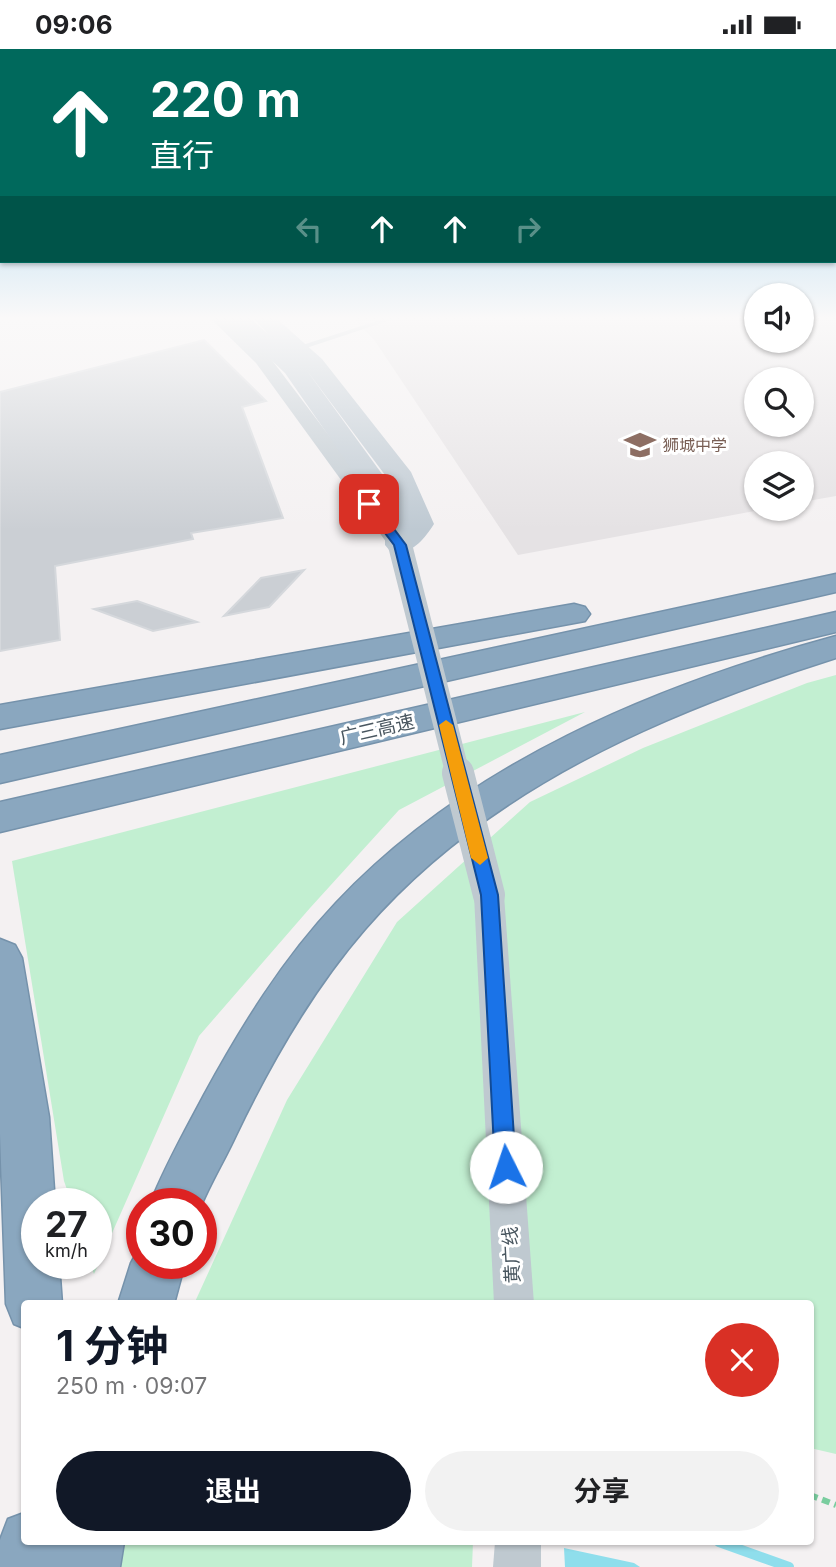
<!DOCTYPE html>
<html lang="zh">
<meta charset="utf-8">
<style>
:root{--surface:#fff;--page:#f2f2f2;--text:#202124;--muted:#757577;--accent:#111827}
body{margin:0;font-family:Inter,"Noto Sans SC",sans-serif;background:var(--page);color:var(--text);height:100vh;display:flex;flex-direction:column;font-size:26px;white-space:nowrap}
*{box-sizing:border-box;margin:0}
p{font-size:23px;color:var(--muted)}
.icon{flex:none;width:38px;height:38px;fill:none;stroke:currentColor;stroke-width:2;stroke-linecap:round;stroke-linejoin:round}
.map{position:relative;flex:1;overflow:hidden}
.panel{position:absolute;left:21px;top:1251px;width:793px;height:245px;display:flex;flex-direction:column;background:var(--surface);border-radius:7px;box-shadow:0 2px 5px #0004}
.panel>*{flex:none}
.top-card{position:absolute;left:0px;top:0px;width:836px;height:214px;box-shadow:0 2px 5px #0004;background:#00695c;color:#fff;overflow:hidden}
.fabs{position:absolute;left:744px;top:234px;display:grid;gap:14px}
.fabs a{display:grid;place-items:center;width:70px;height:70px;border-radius:50%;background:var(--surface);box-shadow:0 2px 5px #0004;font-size:35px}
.speed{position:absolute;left:21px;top:1139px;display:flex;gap:14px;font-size:35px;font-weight:700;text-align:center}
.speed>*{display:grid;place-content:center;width:91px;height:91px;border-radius:50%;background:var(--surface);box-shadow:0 2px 5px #0004;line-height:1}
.speed small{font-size:18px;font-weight:400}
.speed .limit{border:10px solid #d22;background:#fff;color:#111}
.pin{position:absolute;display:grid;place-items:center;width:60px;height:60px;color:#fff;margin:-30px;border-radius:14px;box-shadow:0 4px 10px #0006}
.me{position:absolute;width:77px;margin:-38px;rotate:356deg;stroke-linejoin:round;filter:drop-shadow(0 0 5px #0008)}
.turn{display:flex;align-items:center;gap:24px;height:147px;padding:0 35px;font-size:32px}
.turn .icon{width:91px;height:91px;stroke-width:2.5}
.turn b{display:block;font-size:49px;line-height:60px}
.lanes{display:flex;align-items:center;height:66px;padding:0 35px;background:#0003;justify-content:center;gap:35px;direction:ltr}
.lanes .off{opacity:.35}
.round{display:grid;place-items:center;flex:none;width:74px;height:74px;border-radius:37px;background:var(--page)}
.overview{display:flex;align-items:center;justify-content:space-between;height:119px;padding:0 35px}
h1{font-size:42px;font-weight:700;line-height:52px;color:var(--accent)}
.action{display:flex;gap:14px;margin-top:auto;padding:14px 35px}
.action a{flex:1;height:80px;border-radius:42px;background:var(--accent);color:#fff;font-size:28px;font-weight:700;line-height:80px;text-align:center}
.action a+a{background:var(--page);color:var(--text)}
.status{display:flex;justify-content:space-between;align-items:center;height:49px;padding:0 35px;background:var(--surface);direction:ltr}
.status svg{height:19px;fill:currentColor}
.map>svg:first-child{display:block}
.education{fill:#e5e2e4;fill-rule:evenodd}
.green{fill:#c2efd1}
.water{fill:#8fdeec}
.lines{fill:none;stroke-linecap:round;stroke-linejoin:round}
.stream{stroke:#8fdeec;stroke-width:10}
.building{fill:#cbcfd4;stroke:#d5d8dc;stroke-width:2}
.highway-casing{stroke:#7592ab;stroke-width:3}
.path{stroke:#7acd9f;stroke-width:6;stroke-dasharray:8 5;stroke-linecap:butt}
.lane{fill:#bfc9d0;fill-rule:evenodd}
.street{fill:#bfc9d0;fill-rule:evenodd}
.secondary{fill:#bec9d2;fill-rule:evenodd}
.highway{fill:#8aa7bf;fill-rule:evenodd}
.street-bridge-far1{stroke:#bfc9d0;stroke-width:24}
.street-bridge{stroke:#bfc9d0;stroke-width:32}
.route{fill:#1a73e8;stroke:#114b97;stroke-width:2}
.slow{fill:#f59e0b}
.labels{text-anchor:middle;stroke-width:6;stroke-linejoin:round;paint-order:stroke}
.far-education-label{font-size:16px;fill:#785e54;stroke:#fff;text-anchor:start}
.street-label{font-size:19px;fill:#49565f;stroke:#fff}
</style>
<div class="status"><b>09:06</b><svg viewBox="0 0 49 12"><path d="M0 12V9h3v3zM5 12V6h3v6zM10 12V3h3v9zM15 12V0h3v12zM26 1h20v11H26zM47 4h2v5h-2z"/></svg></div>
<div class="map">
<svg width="836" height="1518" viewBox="0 0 836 1518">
<rect width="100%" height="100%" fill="#f4f1f2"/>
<path class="education" d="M 353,269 L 756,269 L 756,292 L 802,292 L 802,269 L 836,269 L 836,447 L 802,453 L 802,415 L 756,415 L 756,460 L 765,460 L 518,506 L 375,292 ZM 756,331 L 802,331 L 802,376 L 756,376 Z"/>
<g class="green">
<path d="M 836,626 L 836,1405 L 810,1399 L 810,1255 L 194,1255 L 287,1051 L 397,873 L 530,753 L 643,699 L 807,634 Z"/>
<path d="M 585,663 L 399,761 L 310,859 L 199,987 L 94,1225 L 90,1215 L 96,1214 L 96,1155 L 72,1155 L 64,1132 L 12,812 Z"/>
<path d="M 114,1493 L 473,1493 L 472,1518 L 111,1518 Z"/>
</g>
<path class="water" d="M 564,1499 L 634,1514 L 640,1518 L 565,1518 Z"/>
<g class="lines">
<path class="stream" d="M 719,1493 L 789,1518"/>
</g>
<g class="building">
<path d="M 204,291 L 266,352 L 242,358 L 283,469 L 191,484 L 193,490 L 55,517 L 60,591 L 0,602 L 0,343 Z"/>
<path d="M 304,521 L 269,558 L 224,567 L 261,529 Z"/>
<path d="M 137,552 L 197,573 L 153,582 L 94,560 Z"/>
</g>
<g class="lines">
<defs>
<g id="highway">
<path d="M 836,525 L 836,543 L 0,734 L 0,706 Z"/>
<path d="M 574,555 L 585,558 L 590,565 L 585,572 L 0,680 L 0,656 Z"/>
<path d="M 836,563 L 836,583 L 0,783 L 0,753 Z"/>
<path d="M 836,587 L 836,609 C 663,664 487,739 365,880 C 312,941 271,1013 236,1086 C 225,1110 211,1133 201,1157 L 150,1155 C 165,1117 185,1082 204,1046 C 241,978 283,910 336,854 C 468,714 654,637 836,587 Z"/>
<path d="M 0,890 L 15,896 L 22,909 L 49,1068 L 55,1155 L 37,1155 L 37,1214 L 59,1214 L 62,1255 L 24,1255 L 24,1279 L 14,1275 L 6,1255 L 0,1085 Z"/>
<path d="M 142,1194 L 142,1214 L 185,1214 L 174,1255 L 118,1255 L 131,1214 Z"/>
<path d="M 24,1464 L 24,1493 L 124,1493 L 120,1518 L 0,1518 L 0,1491 L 8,1470 Z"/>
</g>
</defs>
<use href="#highway" class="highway-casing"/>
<path class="path" d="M 810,1446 L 836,1456"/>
<path class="lane" d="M 386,269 L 397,269 L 291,304 L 284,302 Z"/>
<g class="street">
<path d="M 210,269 L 227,269 L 268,306 L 408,491 L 411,496 L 408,501 L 392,501 L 256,314 Z"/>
<path d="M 489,834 L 500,837 L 504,846 L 534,1255 L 494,1255 L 474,846 L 478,837 Z"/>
<path d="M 495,1493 L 541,1493 L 541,1518 L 493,1518 Z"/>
</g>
<path class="secondary" d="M 227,269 L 250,269 L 268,285 L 253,269 L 276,269 L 322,310 L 411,423 L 434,475 C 423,492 411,507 390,502 L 385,496 L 385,468 L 285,324 ZM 305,319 L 388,430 L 390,436 Z"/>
<use href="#highway" class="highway"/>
<path class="street-bridge-far1" d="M 400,496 L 458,726"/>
<path class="street-bridge" d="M 458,724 L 489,846"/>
</g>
<linearGradient id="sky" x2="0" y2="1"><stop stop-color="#84c5ea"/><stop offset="0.56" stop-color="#faf9f9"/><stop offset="1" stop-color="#faf9f9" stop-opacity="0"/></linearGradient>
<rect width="836" height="481" fill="url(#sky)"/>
<path class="route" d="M 365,452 L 373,452 L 406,496 L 498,846 L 516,1118 L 513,1126 L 506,1129 L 498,1126 L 495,1118 L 481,846 L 394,496 L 363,455 Z"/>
<path class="slow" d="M 446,671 L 453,676 L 488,809 L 480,816 L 471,809 L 439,676 Z"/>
<defs>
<symbol id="school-bare" viewBox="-9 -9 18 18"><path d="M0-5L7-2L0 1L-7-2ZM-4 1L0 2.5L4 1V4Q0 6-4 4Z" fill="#8d6e63" stroke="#fff" stroke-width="2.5" paint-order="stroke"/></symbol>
</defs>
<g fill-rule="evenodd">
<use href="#school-bare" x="618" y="374" width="44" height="44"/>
</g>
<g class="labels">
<g class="far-education-label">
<text x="663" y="402">狮城中学</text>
</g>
<g class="street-label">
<text transform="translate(377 680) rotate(-13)" y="7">广三高速</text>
<text transform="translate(511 1206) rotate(-93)" y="7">黄广线</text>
</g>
</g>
</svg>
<div class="fabs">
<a><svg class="icon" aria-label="sound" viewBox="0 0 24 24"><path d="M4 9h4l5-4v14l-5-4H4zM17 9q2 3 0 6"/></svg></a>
<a><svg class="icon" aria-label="search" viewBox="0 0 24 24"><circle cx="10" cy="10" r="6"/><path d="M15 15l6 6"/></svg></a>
<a><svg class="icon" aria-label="layers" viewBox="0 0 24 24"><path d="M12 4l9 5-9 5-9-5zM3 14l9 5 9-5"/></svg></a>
</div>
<div class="speed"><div>27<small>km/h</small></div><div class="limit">30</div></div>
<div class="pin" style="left:369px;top:455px;background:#d93025"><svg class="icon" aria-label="arrive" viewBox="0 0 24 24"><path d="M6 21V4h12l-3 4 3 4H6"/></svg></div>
<svg class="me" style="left:506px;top:1118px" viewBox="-20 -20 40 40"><circle r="19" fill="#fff"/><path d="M0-13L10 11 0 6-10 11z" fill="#1a73e8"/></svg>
<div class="top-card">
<div class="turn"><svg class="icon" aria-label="ahead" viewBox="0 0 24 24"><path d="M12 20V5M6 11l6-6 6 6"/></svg><div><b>220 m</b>直行</div></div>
<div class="lanes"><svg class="icon off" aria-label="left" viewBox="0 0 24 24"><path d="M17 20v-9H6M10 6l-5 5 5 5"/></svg><svg class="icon" aria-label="ahead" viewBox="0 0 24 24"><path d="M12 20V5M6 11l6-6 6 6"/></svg><svg class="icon" aria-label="ahead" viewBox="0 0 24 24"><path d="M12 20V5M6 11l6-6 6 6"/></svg><svg class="icon off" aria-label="right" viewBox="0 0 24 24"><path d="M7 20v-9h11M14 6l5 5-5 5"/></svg></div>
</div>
<section class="panel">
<div class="overview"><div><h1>1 分钟</h1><p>250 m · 09:07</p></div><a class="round" style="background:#d93025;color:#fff"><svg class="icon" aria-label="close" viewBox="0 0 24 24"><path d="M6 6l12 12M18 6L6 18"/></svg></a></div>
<div class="action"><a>退出</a><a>分享</a></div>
</section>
</div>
